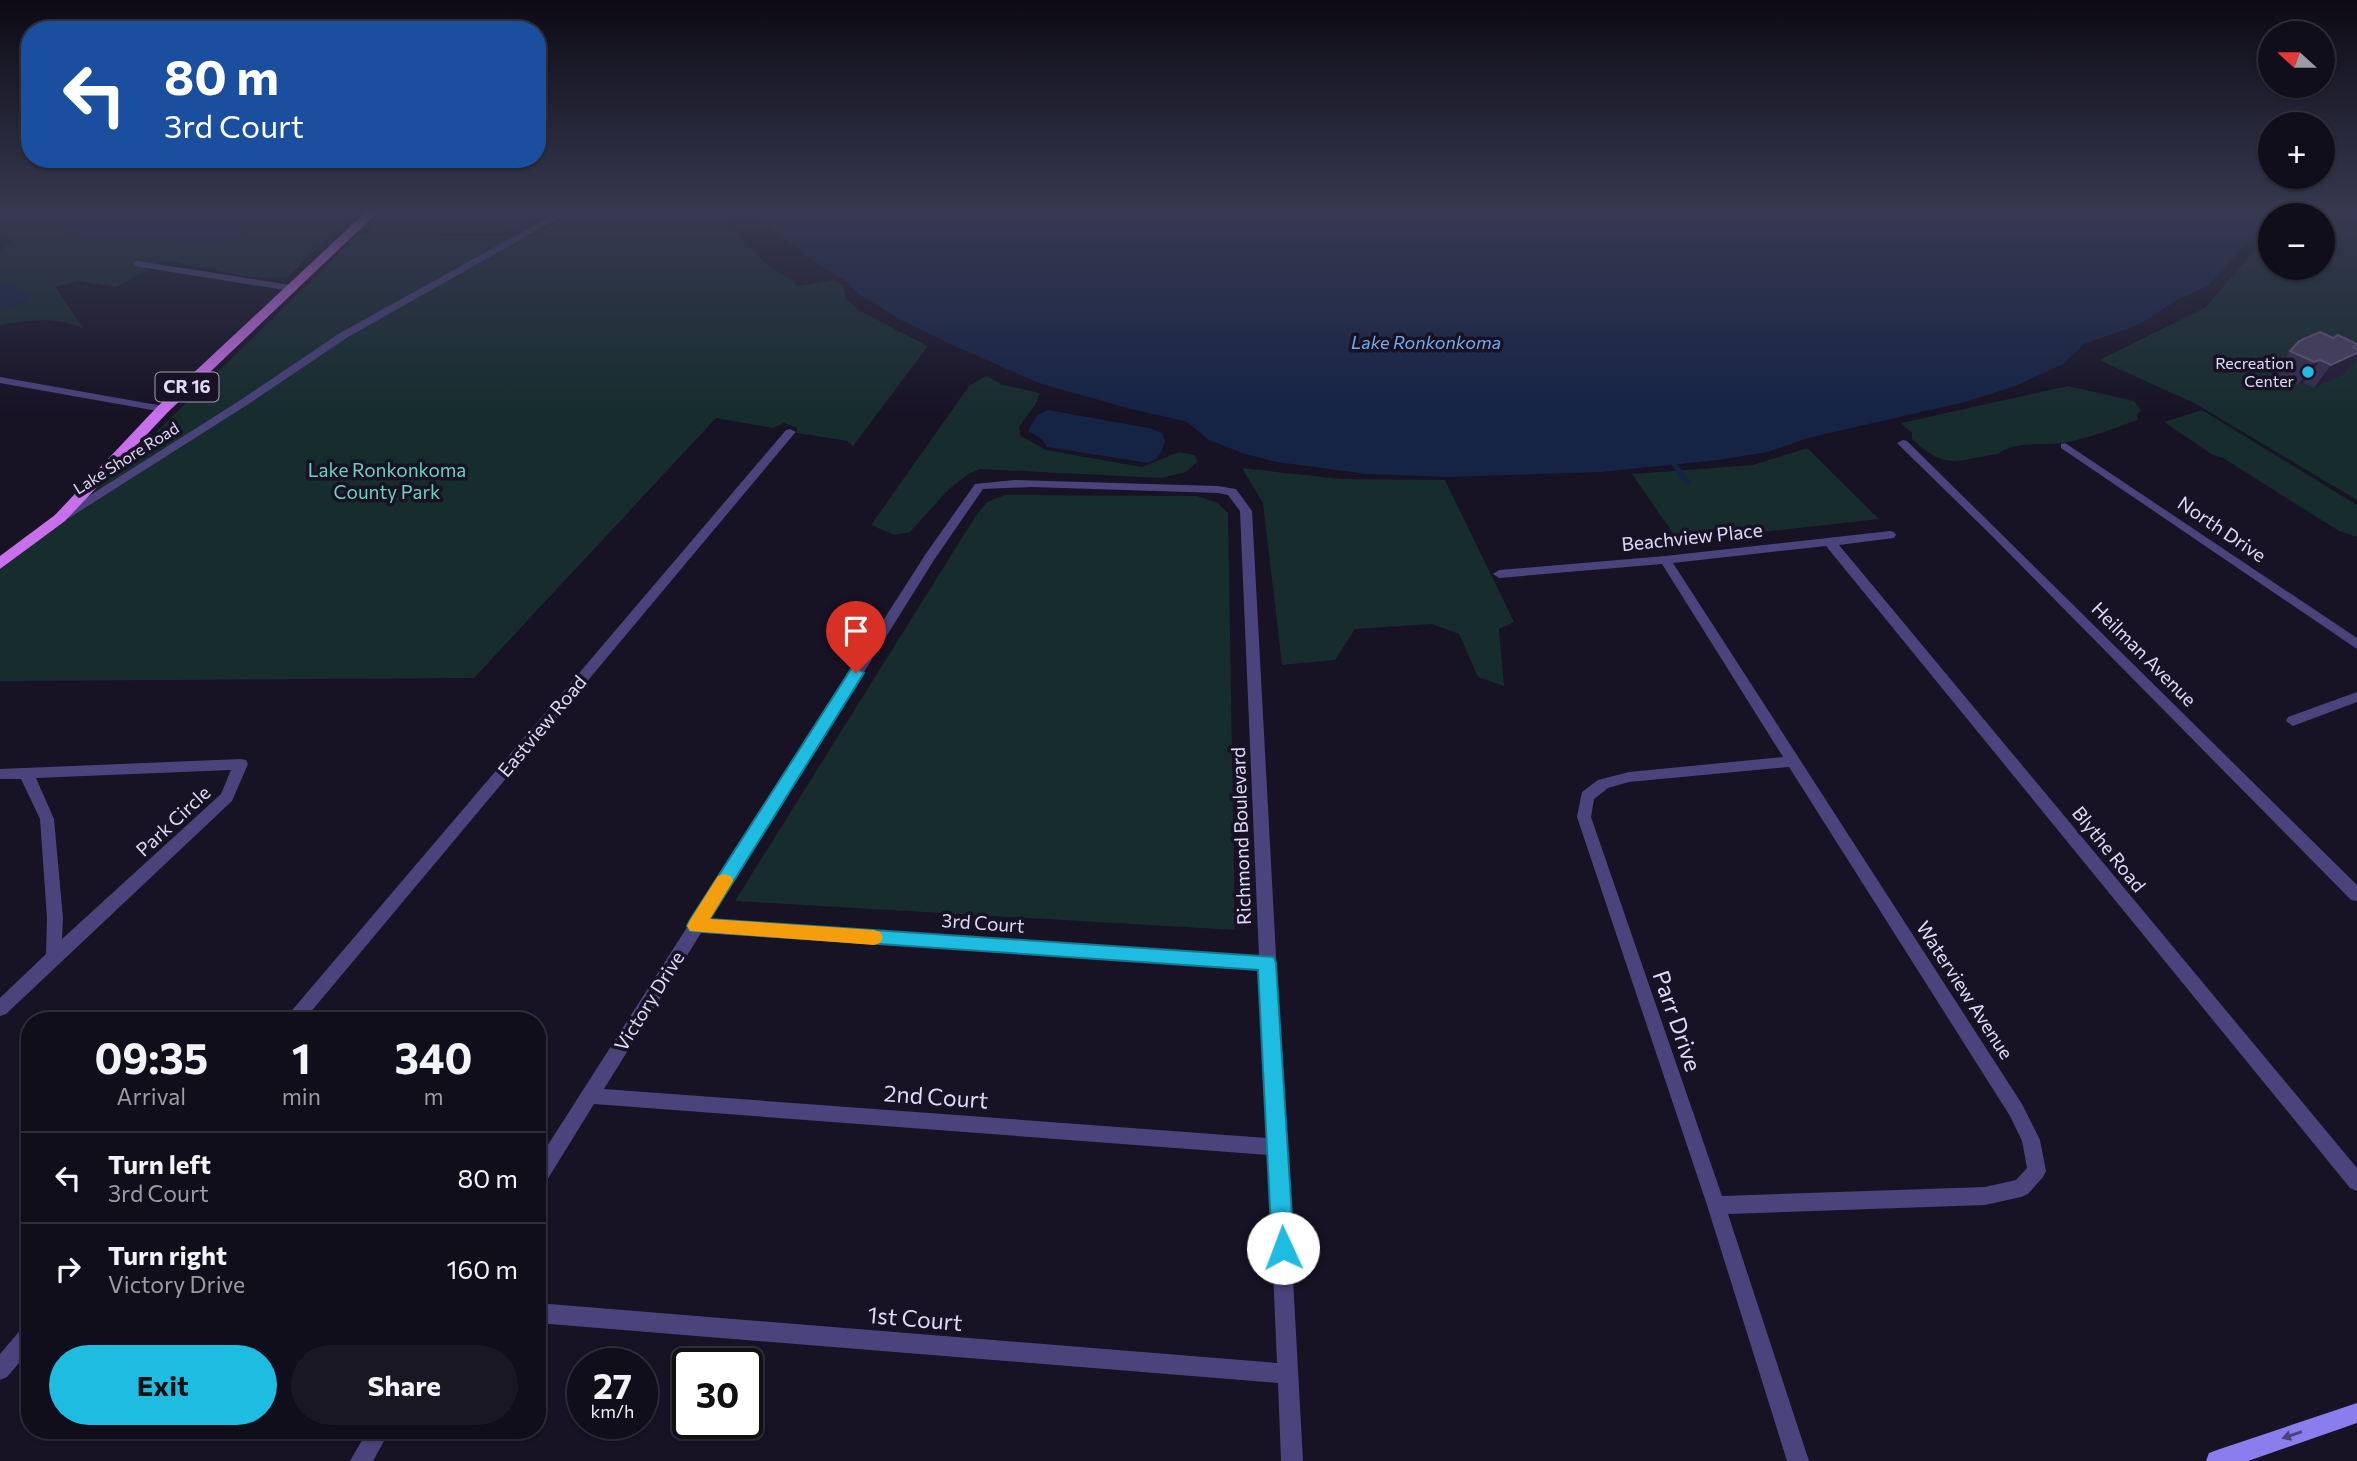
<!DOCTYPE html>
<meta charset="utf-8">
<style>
:root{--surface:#110e1b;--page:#1a1724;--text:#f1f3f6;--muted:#9c9ca3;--line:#302e3a;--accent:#1fbce1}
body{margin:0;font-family:Commissioner,sans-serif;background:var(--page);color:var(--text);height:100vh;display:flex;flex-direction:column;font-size:26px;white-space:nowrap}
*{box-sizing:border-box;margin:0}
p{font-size:23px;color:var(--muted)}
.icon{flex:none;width:38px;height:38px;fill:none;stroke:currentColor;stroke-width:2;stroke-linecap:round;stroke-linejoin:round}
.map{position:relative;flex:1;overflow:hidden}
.side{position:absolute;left:21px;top:1012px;width:525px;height:427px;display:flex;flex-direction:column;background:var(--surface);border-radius:28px;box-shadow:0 2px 5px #0004,0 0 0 2px var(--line)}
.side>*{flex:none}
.banner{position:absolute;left:21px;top:21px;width:525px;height:147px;border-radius:28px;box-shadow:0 2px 5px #0004,0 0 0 2px var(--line);background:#1a4fa0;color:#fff;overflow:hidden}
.needle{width:46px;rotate:291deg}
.buttons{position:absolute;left:2258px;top:21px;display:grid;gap:14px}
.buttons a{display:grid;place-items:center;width:77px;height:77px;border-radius:50%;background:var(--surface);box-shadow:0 2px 5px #0004,0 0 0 2px var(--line);font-size:35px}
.speed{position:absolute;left:567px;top:1348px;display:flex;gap:14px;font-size:35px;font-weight:700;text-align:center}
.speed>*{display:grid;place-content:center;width:91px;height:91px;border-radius:50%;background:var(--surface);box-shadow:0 2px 5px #0004,0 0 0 2px var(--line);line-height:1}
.speed small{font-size:18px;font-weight:400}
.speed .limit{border:4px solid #111;border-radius:10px;background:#fff;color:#111}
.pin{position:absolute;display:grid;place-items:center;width:60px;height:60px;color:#fff;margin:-72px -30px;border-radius:50% 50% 50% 0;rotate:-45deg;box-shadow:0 0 7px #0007}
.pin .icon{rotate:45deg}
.me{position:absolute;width:77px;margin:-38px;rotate:358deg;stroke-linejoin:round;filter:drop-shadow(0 0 5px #0008)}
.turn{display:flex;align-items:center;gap:24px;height:147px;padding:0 28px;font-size:32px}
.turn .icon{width:91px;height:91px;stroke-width:2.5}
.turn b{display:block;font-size:49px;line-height:60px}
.eta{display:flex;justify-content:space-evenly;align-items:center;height:119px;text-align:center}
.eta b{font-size:42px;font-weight:700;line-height:49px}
.primary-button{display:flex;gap:14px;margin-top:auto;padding:14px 28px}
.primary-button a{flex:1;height:80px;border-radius:42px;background:var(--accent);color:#111;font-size:28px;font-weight:700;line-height:80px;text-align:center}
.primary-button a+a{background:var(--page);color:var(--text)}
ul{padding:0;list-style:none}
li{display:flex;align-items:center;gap:21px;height:91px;padding:0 28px;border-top:2px solid var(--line)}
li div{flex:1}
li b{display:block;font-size:26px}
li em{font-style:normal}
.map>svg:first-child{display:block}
.green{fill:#162c2d}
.water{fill:#152345}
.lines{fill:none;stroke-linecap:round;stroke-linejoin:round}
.stream{stroke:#152345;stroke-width:5}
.minor{fill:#4a437c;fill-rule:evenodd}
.secondary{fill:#8a7ded;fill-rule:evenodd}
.primary{fill:#c86feb;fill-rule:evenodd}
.wall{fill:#372d4f}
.shaded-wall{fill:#221a36}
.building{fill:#494061;stroke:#615879;stroke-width:2}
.oneway{fill:#4b427e}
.route{fill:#1fbce1;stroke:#147a92;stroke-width:2}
.slow{fill:#f59e0b}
.poi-dot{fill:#1fbce1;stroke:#171224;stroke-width:2.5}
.labels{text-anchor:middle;stroke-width:7;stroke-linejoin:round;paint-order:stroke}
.far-poi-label{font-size:16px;fill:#e0dafa;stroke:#171224;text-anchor:end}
.far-street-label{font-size:16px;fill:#e0dafa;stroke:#171224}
.far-water-label{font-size:18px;font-style:italic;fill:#75abec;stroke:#171224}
.shield{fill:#171224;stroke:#a49eba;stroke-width:2}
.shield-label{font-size:18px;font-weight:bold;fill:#e0dafa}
.park-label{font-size:19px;fill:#6fd1c1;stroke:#171224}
.street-label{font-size:19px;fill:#e0dafa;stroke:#171224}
.near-street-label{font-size:23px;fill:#e0dafa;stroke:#171224}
</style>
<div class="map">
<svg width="2357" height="1461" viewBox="0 0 2357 1461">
<rect width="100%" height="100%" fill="#171224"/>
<g class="green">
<path d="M 0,210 L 357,210 L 286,278 L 252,277 L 170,261 L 161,262 L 116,287 L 78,281 L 55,287 L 84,329 C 60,316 27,320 0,325 L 0,310 L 26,302 L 13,286 L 0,285 L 0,251 L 15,239 L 0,236 Z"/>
<path d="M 387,210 L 550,210 L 499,234 L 369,233 L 371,226 Z"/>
<path d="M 577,210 L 717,210 L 762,260 L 798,286 L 833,280 L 843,285 L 846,299 L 860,311 L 928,346 L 853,446 L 847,441 L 797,433 L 797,428 L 784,423 L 773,428 L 716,418 L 474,678 L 0,681 L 0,570 L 103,484 L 359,234 L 532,236 Z"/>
<path d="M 2357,217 L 2357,500 L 2194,403 L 2099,360 L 2205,308 L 2265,238 L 2270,237 L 2270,268 L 2322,268 L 2322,225 Z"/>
<path d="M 986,376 L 1003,385 L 1040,393 L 1035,405 L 1019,427 L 1021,436 L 1046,450 L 1142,467 L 1179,452 L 1194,455 L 1198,461 L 1186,472 L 1161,478 L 980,469 L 967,475 L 948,490 L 910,532 L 894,535 L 871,525 L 969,386 Z"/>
<path d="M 2068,386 L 2134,401 L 2141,410 L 2137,415 L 2138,420 C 2114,428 2088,439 2063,443 C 2042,446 2016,440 1998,454 C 1955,460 1946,471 1912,439 L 1912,433 L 1901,423 Z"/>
<path d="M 2202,410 L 2357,505 L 2357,537 L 2339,531 L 2223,458 L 2213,455 L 2164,422 Z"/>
<path d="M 1807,448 L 1879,519 L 1692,540 L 1674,535 L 1632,474 L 1753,465 Z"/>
<path d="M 1242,468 L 1340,479 L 1445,480 L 1514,622 L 1499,629 L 1504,686 L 1478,677 L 1459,634 L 1432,624 L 1355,629 L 1335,660 L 1282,665 L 1263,503 Z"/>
<path d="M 1005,495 L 1197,496 L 1218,503 L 1228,513 L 1235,930 L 735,901 L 975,517 L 987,502 Z"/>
</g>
<g class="water">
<path d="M 59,210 L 162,210 L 160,215 L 174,218 L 239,221 L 247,234 L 218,245 L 191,245 L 125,238 L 86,237 L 54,230 L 40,219 Z"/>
<path d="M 747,210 L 2357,210 L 2357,215 L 2322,223 L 2322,215 L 2270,215 L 2270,234 L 2250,240 L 2208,286 L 2180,298 L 2140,324 L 2084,344 L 2063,364 L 2015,386 L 1965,402 L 1808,438 L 1768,452 L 1719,460 L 1601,472 L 1448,477 L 1366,474 L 1277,462 L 1245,454 L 1209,440 L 1187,422 L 1179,420 L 1127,408 L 1039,383 L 948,343 L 903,321 L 860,295 L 846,281 L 818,264 Z"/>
<path d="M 0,285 L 13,286 L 29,296 L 26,302 L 0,310 Z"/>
<path d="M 1048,410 L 1149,428 L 1162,433 L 1165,441 C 1162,451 1160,459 1148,463 L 1047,447 L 1042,439 L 1028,431 L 1037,415 Z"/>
</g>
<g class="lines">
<path class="stream" d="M 1675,465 L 1687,482"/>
<g class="minor">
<path d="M 562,210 L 573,210 L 348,337 L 247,405 L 69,518 L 61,518 L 59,515 L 239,401 L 340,333 Z"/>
<path d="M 137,261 L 291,285 L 296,288 L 291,291 L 134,266 L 134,262 Z"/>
<path d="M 0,377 L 163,406 L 168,409 L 163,412 L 0,383 Z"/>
<path d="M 790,429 L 796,432 L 794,434 L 304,1020 L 286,1020 L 288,1015 L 786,430 Z"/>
<path d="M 1903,440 L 1907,441 L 2357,885 L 2357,901 L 2351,900 L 1992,536 L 1899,445 L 1897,443 Z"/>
<path d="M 2065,443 L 2357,638 L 2357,649 L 2061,448 L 2061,444 Z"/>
<path d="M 1014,480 L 1218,486 L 1236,489 L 1252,511 L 1286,1141 L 1288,1147 L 1286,1151 L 1303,1461 L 1281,1461 L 1278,1383 L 537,1323 L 537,1303 L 1277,1363 L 1268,1155 L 594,1104 L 544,1185 L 537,1188 L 537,1162 L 925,555 L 975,484 ZM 1031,487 L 1218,493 L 1228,495 L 1240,511 L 1259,956 L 709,920 L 934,560 L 983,489 ZM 701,933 L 1260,969 L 1267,1138 L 604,1089 Z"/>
<path d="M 1890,531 L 1894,532 L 1896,535 L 1894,538 L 1839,545 L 2357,1168 L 2357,1191 L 2350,1188 L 1826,546 L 1673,563 L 2022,1104 L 2040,1140 L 2046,1171 L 2043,1177 L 2028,1194 L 2021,1197 L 1985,1205 L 1728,1214 L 1809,1461 L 1787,1461 L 1707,1205 L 1577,817 L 1582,792 L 1598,780 L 1629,772 L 1783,757 L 1662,564 L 1499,578 L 1493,574 L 1499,570 L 1665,556 ZM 1789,767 L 2010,1116 L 2022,1141 L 2027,1168 L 2016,1180 L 1985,1187 L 1722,1196 L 1591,817 L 1594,799 L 1608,788 L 1629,782 Z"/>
<path d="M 2357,692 L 2357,702 L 2293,726 L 2286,721 L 2288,717 Z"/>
<path d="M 241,759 L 246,760 L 248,764 L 232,801 L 6,1014 L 0,1016 L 0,998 L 46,954 L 47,918 L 40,819 L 21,779 L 0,779 L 0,769 ZM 231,770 L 221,794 L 62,939 L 63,918 L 54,819 L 36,778 Z"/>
<path d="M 30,1324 L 30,1350 L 7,1377 L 0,1380 L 0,1354 L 23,1327 Z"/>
<path d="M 368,1430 L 390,1430 L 373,1461 L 350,1461 Z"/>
</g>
<path class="secondary" d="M 2357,1403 L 2357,1423 L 2248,1461 L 2206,1461 L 2209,1453 L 2217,1450 Z"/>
<path class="primary" d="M 368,210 L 380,210 L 168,412 L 65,521 L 0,569 L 0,556 L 55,515 L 158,406 Z"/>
</g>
<path class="wall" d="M 2333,338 L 2357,344 L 2356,348 L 2357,349 L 2357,357 L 2345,374 L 2314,388 L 2303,383 L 2298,385 L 2275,374 L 2290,351 Z"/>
<g class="shaded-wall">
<path d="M 2357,345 L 2350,356 L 2357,353 L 2357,357 L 2345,374 L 2314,388 L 2331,365 L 2353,347 Z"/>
<path d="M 2320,360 L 2303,383 L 2298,385 L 2314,362 Z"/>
</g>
<path class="building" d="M 2320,332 L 2333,338 L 2338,335 L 2357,344 L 2357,345 L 2353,347 L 2357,349 L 2357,353 L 2331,365 L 2320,360 L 2314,362 L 2290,351 L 2299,341 Z"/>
<defs><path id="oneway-solid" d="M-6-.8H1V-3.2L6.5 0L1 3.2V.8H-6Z" transform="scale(1.75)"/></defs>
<use class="oneway" href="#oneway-solid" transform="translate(2292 1435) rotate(161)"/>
<linearGradient id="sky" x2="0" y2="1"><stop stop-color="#0d0a14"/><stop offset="0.51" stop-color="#363950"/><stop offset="1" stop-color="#363950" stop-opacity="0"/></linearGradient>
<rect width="2357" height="415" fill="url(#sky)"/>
<path class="route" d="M 856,668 L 864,673 L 710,919 L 1274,957 L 1276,963 L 1294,1248 L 1291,1256 L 1283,1259 L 1275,1256 L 1272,1248 L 1258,970 L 690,931 L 687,926 L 690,920 L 851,669 Z"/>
<path class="slow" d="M 724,874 L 731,876 L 733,881 L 710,919 L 874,930 L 880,932 L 883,937 L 880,943 L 874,945 L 690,931 L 687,926 L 690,920 L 718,876 Z"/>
<circle class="poi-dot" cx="2308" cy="372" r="7"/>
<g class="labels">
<g class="far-poi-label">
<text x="2294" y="369">Recreation<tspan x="2294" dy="18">Center</tspan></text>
</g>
<g class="far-street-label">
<text transform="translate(126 458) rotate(-32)" y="6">Lake Shore Road</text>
</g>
<g class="far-water-label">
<text x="1426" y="349">Lake Ronkonkoma</text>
</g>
<rect class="shield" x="155.5" y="372.5" width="63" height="29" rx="5"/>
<g class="shield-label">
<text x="187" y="393">CR 16</text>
</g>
<g class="park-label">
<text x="387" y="477">Lake Ronkonkoma<tspan x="387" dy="22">County Park</tspan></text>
</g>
<g class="street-label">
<text transform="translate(2222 529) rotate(34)" y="7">North Drive</text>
<text transform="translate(1692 537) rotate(-6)" y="7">Beachview Place</text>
<text transform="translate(2144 654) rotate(45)" y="7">Heilman Avenue</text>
<text transform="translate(542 726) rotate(-50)" y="7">Eastview Road</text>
<text transform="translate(173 821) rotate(-43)" y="7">Park Circle</text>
<text transform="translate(1241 836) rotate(-92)" y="7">Richmond Boulevard</text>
<text transform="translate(2109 849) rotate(51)" y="7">Blythe Road</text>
<text transform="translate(983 923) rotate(4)" y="7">3rd Court</text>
<text transform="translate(1965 990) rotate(57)" y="7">Waterview Avenue</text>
<text transform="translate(649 1001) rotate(-58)" y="7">Victory Drive</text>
</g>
<g class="near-street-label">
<text transform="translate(1677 1021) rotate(71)" y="8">Parr Drive</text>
<text transform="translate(936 1097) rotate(4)" y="8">2nd Court</text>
<text transform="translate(915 1319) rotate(5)" y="8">1st Court</text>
</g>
</g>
</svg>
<div class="buttons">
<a><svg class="needle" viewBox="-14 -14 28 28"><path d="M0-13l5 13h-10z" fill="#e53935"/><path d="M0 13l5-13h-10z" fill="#9c9ca3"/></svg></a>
<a>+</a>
<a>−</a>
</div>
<div class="speed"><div>27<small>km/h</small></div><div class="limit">30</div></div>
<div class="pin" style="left:856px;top:673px;background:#d93025"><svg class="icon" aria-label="arrive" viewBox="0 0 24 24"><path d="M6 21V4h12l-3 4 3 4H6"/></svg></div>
<svg class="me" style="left:1283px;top:1248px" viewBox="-20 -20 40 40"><circle r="19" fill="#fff"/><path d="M0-13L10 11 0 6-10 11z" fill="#1fbce1"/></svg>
<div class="banner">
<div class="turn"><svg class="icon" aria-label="left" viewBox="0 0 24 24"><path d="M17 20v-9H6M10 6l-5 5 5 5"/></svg><div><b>80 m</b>3rd Court</div></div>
</div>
<section class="side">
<div class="eta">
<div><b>09:35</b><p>Arrival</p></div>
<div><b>1</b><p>min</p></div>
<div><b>340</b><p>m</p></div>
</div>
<ul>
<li><svg class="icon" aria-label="left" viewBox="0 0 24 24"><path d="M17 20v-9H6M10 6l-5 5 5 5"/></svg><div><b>Turn left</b><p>3rd Court</p></div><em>80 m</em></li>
<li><svg class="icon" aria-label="right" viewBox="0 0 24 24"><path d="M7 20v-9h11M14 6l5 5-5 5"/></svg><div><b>Turn right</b><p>Victory Drive</p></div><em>160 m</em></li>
</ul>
<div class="primary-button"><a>Exit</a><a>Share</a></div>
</section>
</div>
